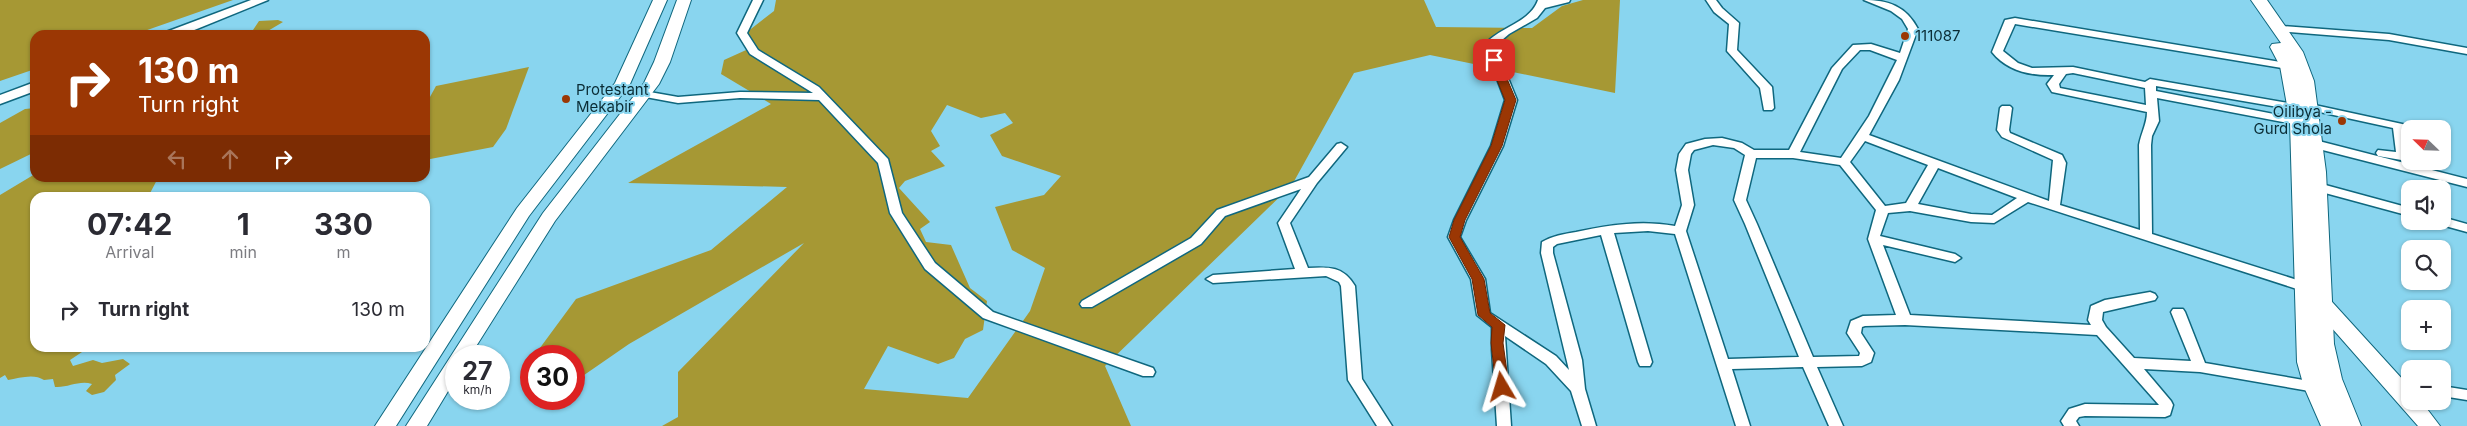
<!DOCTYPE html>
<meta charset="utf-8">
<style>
:root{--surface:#fff;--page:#f2f2f3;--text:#2b2b33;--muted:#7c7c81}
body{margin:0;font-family:Inter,sans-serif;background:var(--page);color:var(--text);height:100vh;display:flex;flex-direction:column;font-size:19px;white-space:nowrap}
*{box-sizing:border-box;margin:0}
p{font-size:16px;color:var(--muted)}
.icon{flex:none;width:28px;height:28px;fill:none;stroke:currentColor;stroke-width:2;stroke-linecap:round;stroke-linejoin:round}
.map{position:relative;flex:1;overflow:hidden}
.drawer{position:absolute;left:30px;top:192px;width:400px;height:160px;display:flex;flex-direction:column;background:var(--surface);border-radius:15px;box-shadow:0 1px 4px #0004}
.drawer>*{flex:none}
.top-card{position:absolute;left:30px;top:30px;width:400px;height:152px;border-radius:15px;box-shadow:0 1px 4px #0004;background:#9b3704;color:#fff;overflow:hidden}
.needle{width:32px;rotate:293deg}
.tools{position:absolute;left:2401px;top:120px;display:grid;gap:10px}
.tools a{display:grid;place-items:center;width:50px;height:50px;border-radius:10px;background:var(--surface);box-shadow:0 1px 4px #0004;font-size:25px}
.speed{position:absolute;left:445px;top:345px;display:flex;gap:10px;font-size:25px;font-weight:700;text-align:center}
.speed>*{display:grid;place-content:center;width:65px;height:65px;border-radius:50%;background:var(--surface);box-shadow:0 1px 4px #0004;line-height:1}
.speed small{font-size:12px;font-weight:400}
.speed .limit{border:8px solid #d22;background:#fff;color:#111}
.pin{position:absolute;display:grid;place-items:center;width:42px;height:42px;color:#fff;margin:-21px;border-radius:10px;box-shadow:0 2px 8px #0006}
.me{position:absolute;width:55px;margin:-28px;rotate:353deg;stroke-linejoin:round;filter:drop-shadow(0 0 4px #0008)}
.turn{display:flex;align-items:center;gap:18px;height:105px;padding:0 25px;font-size:22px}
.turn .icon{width:65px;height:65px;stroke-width:2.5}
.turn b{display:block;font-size:35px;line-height:42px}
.lanes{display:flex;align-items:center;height:48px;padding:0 25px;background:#0003;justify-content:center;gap:25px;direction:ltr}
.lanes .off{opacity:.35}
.eta{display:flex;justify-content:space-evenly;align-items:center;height:85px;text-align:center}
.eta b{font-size:30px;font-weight:700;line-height:35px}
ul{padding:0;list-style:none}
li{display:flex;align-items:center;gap:15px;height:65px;padding:0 25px}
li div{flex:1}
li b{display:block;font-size:19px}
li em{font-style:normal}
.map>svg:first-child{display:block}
.green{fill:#a69834;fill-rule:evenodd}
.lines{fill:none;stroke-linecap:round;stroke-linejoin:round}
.minor-casing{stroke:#0f677e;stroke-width:3}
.tertiary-casing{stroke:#0f677e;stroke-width:3}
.secondary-casing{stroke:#0f677e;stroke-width:2}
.primary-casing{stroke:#0f677e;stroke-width:2}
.minor{fill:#fff;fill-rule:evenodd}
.tertiary{fill:#fff;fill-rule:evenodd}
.secondary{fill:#fff;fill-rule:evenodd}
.primary{fill:#fff;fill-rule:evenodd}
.route{fill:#9b3704;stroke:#652403}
.poi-dot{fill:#9b3704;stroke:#89d5ef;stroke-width:2}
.labels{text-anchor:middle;stroke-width:4;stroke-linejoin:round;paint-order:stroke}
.poi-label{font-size:15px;fill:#0a2c35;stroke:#89d5ef;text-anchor:start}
</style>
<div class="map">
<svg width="2467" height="426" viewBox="0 0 2467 426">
<rect width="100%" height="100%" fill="#89d5ef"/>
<g class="green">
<path d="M 0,0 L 233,0 L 133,35 L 35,35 L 35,69 L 0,81 Z"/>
<path d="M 776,0 L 1424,0 L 1436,27 L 1532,28 L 1562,6 L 1583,0 L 1620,0 L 1615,93 L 1430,55 L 1354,73 L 1292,185 L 1105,366 L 1131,426 L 662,426 L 678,417 L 678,372 L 804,243 L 629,344 L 574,382 L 574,356 L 534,356 L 576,299 L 711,250 L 787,187 L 628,183 L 771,104 L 721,74 L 724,60 L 755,46 L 747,32 L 774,11 ZM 947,105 L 981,118 L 1005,113 L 1013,123 L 990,135 L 1002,156 L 1061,176 L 1044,195 L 995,207 L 1012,250 L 1045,268 L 1030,311 L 968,398 L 864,389 L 888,346 L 938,364 L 954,358 L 965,339 L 983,330 L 987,301 L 970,288 L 951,245 L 926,242 L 920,229 L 930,222 L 899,188 L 905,181 L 945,166 L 931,151 L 940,146 L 931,131 Z"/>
<path d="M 278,20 L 283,22 L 261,35 L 243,35 L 253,30 L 259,21 Z"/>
<path d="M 529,67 L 506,129 L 493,147 L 425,160 L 425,106 L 436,86 Z"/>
<path d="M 35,108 L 35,152 L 0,169 L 0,123 L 25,109 Z"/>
<path d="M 35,174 L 35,178 L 158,178 L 148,197 L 35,198 L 35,348 L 88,348 L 70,360 L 73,366 L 93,360 L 102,363 L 123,359 L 130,364 L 115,375 L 116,380 L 104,392 L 92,395 L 86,391 L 92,384 C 79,380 68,388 55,387 L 53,379 L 44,380 C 34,373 19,378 8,380 L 5,375 L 0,378 L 0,195 Z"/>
</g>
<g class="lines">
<defs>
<g id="minor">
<path d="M 753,0 L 763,0 L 747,33 L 758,50 L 819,87 L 888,159 L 902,213 L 935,263 L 993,312 L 1153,368 L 1155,372 L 1153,376 L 1143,376 L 983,318 L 925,269 L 890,213 L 878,163 L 819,100 L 740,98 L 678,103 L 640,96 L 638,94 L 644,91 L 678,97 L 740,92 L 813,93 L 750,54 L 737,33 Z"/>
<path d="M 1538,0 L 1570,0 L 1569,2 L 1545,8 L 1537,18 L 1509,34 L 1495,46 L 1517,100 L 1503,146 L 1466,220 L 1460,237 L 1485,279 L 1490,313 L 1556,356 L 1569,370 L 1541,253 L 1542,242 C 1552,236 1564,234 1576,232 C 1609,225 1641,220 1675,226 L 1682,205 L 1676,170 L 1679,154 L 1686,144 L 1705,139 L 1722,138 L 1742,143 L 1754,150 L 1789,150 L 1832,68 L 1853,45 L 1871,44 L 1900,53 L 1908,29 L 1902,19 L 1891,11 L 1864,0 C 1888,0 1906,6 1918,29 L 1899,80 L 1869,135 L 2049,201 L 2053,160 L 2002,137 L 1997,130 L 2000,108 L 2002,106 L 2010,106 L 2012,108 L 2009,130 L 2010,133 L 2062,155 L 2066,163 L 2060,205 L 2140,230 L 2139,145 C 2141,133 2147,124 2147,112 L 2052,92 L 2047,84 L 2054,75 C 2031,76 2007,71 1992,52 L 2005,20 L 2015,18 L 2292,64 L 2293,66 L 2288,69 L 2015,24 L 2003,51 L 2018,63 L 2032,68 L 2073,67 L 2145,82 L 2150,79 L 2300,105 L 2302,107 L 2300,109 L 2296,110 L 2156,86 L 2156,91 L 2299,119 L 2305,122 L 2299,125 L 2157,98 L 2159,121 L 2152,136 L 2151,145 L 2152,234 L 2310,284 L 2312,287 L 2310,290 L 2300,290 L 2028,202 L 1994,223 L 1971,222 L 1910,211 L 1888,213 L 1880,236 L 1955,254 L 1961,258 L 1955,262 L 1883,245 L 1910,315 L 2091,325 L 2088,320 L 2091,306 L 2105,300 L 2150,292 L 2155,294 L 2157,297 L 2155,300 L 2103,312 L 2102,320 L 2106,327 L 2134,358 L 2191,361 L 2171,312 L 2173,309 L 2183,309 L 2185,312 L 2205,363 L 2315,382 L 2320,383 L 2322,387 L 2320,391 L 2315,392 L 2200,372 L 2144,369 L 2171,401 L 2173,405 L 2170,415 L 2165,417 L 2085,416 L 2079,417 L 2076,421 L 2079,426 L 2064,426 L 2061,421 L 2069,409 L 2085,404 L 2159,405 L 2097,335 L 1905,325 L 1865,326 L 1862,327 L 1861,333 L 1874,353 L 1871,362 L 1862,366 L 1817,367 L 1843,426 L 1829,426 L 1803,367 L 1732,369 L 1750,426 L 1736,426 L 1675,234 L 1648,231 L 1614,233 L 1652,362 L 1650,366 L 1640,366 L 1638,362 L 1601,235 L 1557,244 L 1553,247 L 1553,253 L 1582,360 L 1585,389 L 1596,426 L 1582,426 L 1571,391 L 1546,364 L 1505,336 L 1511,426 L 1497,426 L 1492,350 L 1492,327 L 1477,315 L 1471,279 L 1448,237 L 1454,220 L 1491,146 L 1505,100 L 1484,45 C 1499,27 1530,23 1538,0 ZM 1860,50 L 1870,50 L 1897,60 L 1869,116 L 1841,158 L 1800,152 L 1842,69 ZM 2073,73 L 2145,88 L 2146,105 L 2060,88 L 2059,84 L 2066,74 ZM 1865,141 L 1928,165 L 1906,203 L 1885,206 L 1850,162 ZM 1713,145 L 1734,148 L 1745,155 L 1734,200 L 1745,224 L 1799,357 L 1728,359 L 1686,231 L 1694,205 L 1688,170 L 1691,154 L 1694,150 ZM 1756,158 L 1793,158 L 1840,165 L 1876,210 L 1868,239 L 1896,315 L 1863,316 L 1851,321 L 1847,333 L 1860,353 L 1859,356 L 1813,357 L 1757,224 L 1746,200 ZM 1938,168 L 2017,198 L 1992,215 L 1971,214 L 1918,204 Z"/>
<path d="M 1706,0 L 1716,0 L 1722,8 L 1739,23 L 1737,50 L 1772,87 L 1774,108 L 1772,110 L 1764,110 L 1760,88 L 1727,51 L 1729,24 L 1714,12 Z"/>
<path d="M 2281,26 L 2389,34 L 2467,48 L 2467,54 L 2389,40 L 2277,31 L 2277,27 Z"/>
<path d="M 2310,104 L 2416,127 L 2418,129 L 2410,129 L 2410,132 L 2405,131 L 2410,161 L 2429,161 L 2430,163 L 2424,167 L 2413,162 L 2378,156 L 2376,153 L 2378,150 L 2396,152 L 2393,128 L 2306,109 L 2304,107 L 2306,105 Z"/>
<path d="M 2307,138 L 2467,179 L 2467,187 L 2303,145 L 2301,142 Z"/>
<path d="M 1341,143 L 1347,147 L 1317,183 L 1290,223 L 1308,268 C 1329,267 1343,266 1355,286 L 1362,379 L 1392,426 L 1377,426 L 1348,380 L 1341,286 L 1339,282 L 1326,276 L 1213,283 L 1206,279 L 1213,275 L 1295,269 L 1278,223 L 1301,189 L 1225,216 L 1201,244 L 1092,307 L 1082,307 L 1080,304 L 1082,301 L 1191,238 L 1217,210 L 1309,177 L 1337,144 Z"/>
<path d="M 2318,183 L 2410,208 L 2410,216 L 2314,190 L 2312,187 L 2314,184 Z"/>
<path d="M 2442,217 L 2467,224 L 2467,232 L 2438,224 L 2436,221 L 2442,221 Z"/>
<path d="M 2442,386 L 2467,390 L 2467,400 L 2442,396 Z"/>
</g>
<g id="tertiary">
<path d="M 251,0 L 268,0 L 182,35 L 164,35 L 166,32 Z"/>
<path d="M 35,82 L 35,91 L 0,104 L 0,95 Z"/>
</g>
<g id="secondary">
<path d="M 653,0 L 667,0 L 630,84 L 529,216 L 396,426 L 375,426 L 517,208 L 615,83 Z"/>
<path d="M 677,0 L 691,0 L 670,62 L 659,84 L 555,221 L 470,356 L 456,356 L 456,378 L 427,426 L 406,426 L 543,213 L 644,83 L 654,62 Z"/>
<path d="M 2316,291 L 2323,292 L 2405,382 L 2410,388 L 2410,401 L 2421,401 L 2440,426 L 2418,426 L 2309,302 L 2307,297 L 2309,292 Z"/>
</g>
<path id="primary" d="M 2251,0 L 2267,0 L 2303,52 L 2314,81 L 2326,172 L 2334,344 L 2342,379 L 2361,426 L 2321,426 L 2304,387 L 2297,362 L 2290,122 L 2280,66 L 2270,47 L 2272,44 L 2281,43 Z"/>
</defs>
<use href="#minor" class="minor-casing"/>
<use href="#tertiary" class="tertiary-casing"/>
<use href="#secondary" class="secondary-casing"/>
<use href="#primary" class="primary-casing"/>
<use href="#minor" class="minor"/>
<use href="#tertiary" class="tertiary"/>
<use href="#secondary" class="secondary"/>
<use href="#primary" class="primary"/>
</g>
<path class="route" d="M 1494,57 L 1499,60 L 1516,100 L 1502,146 L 1465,220 L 1460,237 L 1484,279 L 1490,313 L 1505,325 L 1503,343 L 1509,387 L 1502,391 L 1496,387 L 1491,343 L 1492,327 L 1478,315 L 1472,279 L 1449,237 L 1454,220 L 1491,146 L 1505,100 L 1489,60 Z"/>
<g class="poi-dot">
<circle cx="1905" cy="36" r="5"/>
<circle cx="566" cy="99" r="5"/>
<circle cx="2342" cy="121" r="5"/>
</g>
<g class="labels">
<g class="poi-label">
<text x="1915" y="41">111087</text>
<text x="576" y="95">Protestant<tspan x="576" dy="17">Mekabir</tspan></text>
<text x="2332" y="117" text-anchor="end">Oilibya -<tspan x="2332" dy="17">Gurd Shola</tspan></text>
</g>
</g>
</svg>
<div class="tools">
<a><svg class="needle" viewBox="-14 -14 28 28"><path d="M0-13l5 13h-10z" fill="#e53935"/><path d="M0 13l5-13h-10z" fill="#7c7c81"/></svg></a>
<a><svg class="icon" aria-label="sound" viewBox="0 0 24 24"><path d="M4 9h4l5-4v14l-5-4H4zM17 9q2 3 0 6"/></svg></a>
<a><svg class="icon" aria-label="search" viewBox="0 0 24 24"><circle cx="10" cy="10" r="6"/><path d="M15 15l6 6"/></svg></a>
<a>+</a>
<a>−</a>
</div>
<div class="speed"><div>27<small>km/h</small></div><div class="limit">30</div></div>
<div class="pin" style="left:1494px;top:60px;background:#d93025"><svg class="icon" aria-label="arrive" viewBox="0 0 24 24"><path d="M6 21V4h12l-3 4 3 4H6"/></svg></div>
<svg class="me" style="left:1502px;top:387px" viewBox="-20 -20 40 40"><path d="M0-17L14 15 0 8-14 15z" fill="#9b3704" stroke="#fff" stroke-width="4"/></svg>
<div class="top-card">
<div class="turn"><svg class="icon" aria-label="right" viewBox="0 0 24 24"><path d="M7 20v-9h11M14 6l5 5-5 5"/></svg><div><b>130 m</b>Turn right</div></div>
<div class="lanes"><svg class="icon off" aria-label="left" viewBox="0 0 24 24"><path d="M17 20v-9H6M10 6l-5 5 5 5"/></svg><svg class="icon off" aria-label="ahead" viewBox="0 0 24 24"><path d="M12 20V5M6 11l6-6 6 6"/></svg><svg class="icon" aria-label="right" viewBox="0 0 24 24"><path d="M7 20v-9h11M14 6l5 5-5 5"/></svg></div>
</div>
<section class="drawer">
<div class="eta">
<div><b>07:42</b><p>Arrival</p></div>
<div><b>1</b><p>min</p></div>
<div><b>330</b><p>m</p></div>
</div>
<ul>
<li><svg class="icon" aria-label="right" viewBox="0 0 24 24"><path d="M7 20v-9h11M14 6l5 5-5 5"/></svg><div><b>Turn right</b></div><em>130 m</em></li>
</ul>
</section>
</div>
